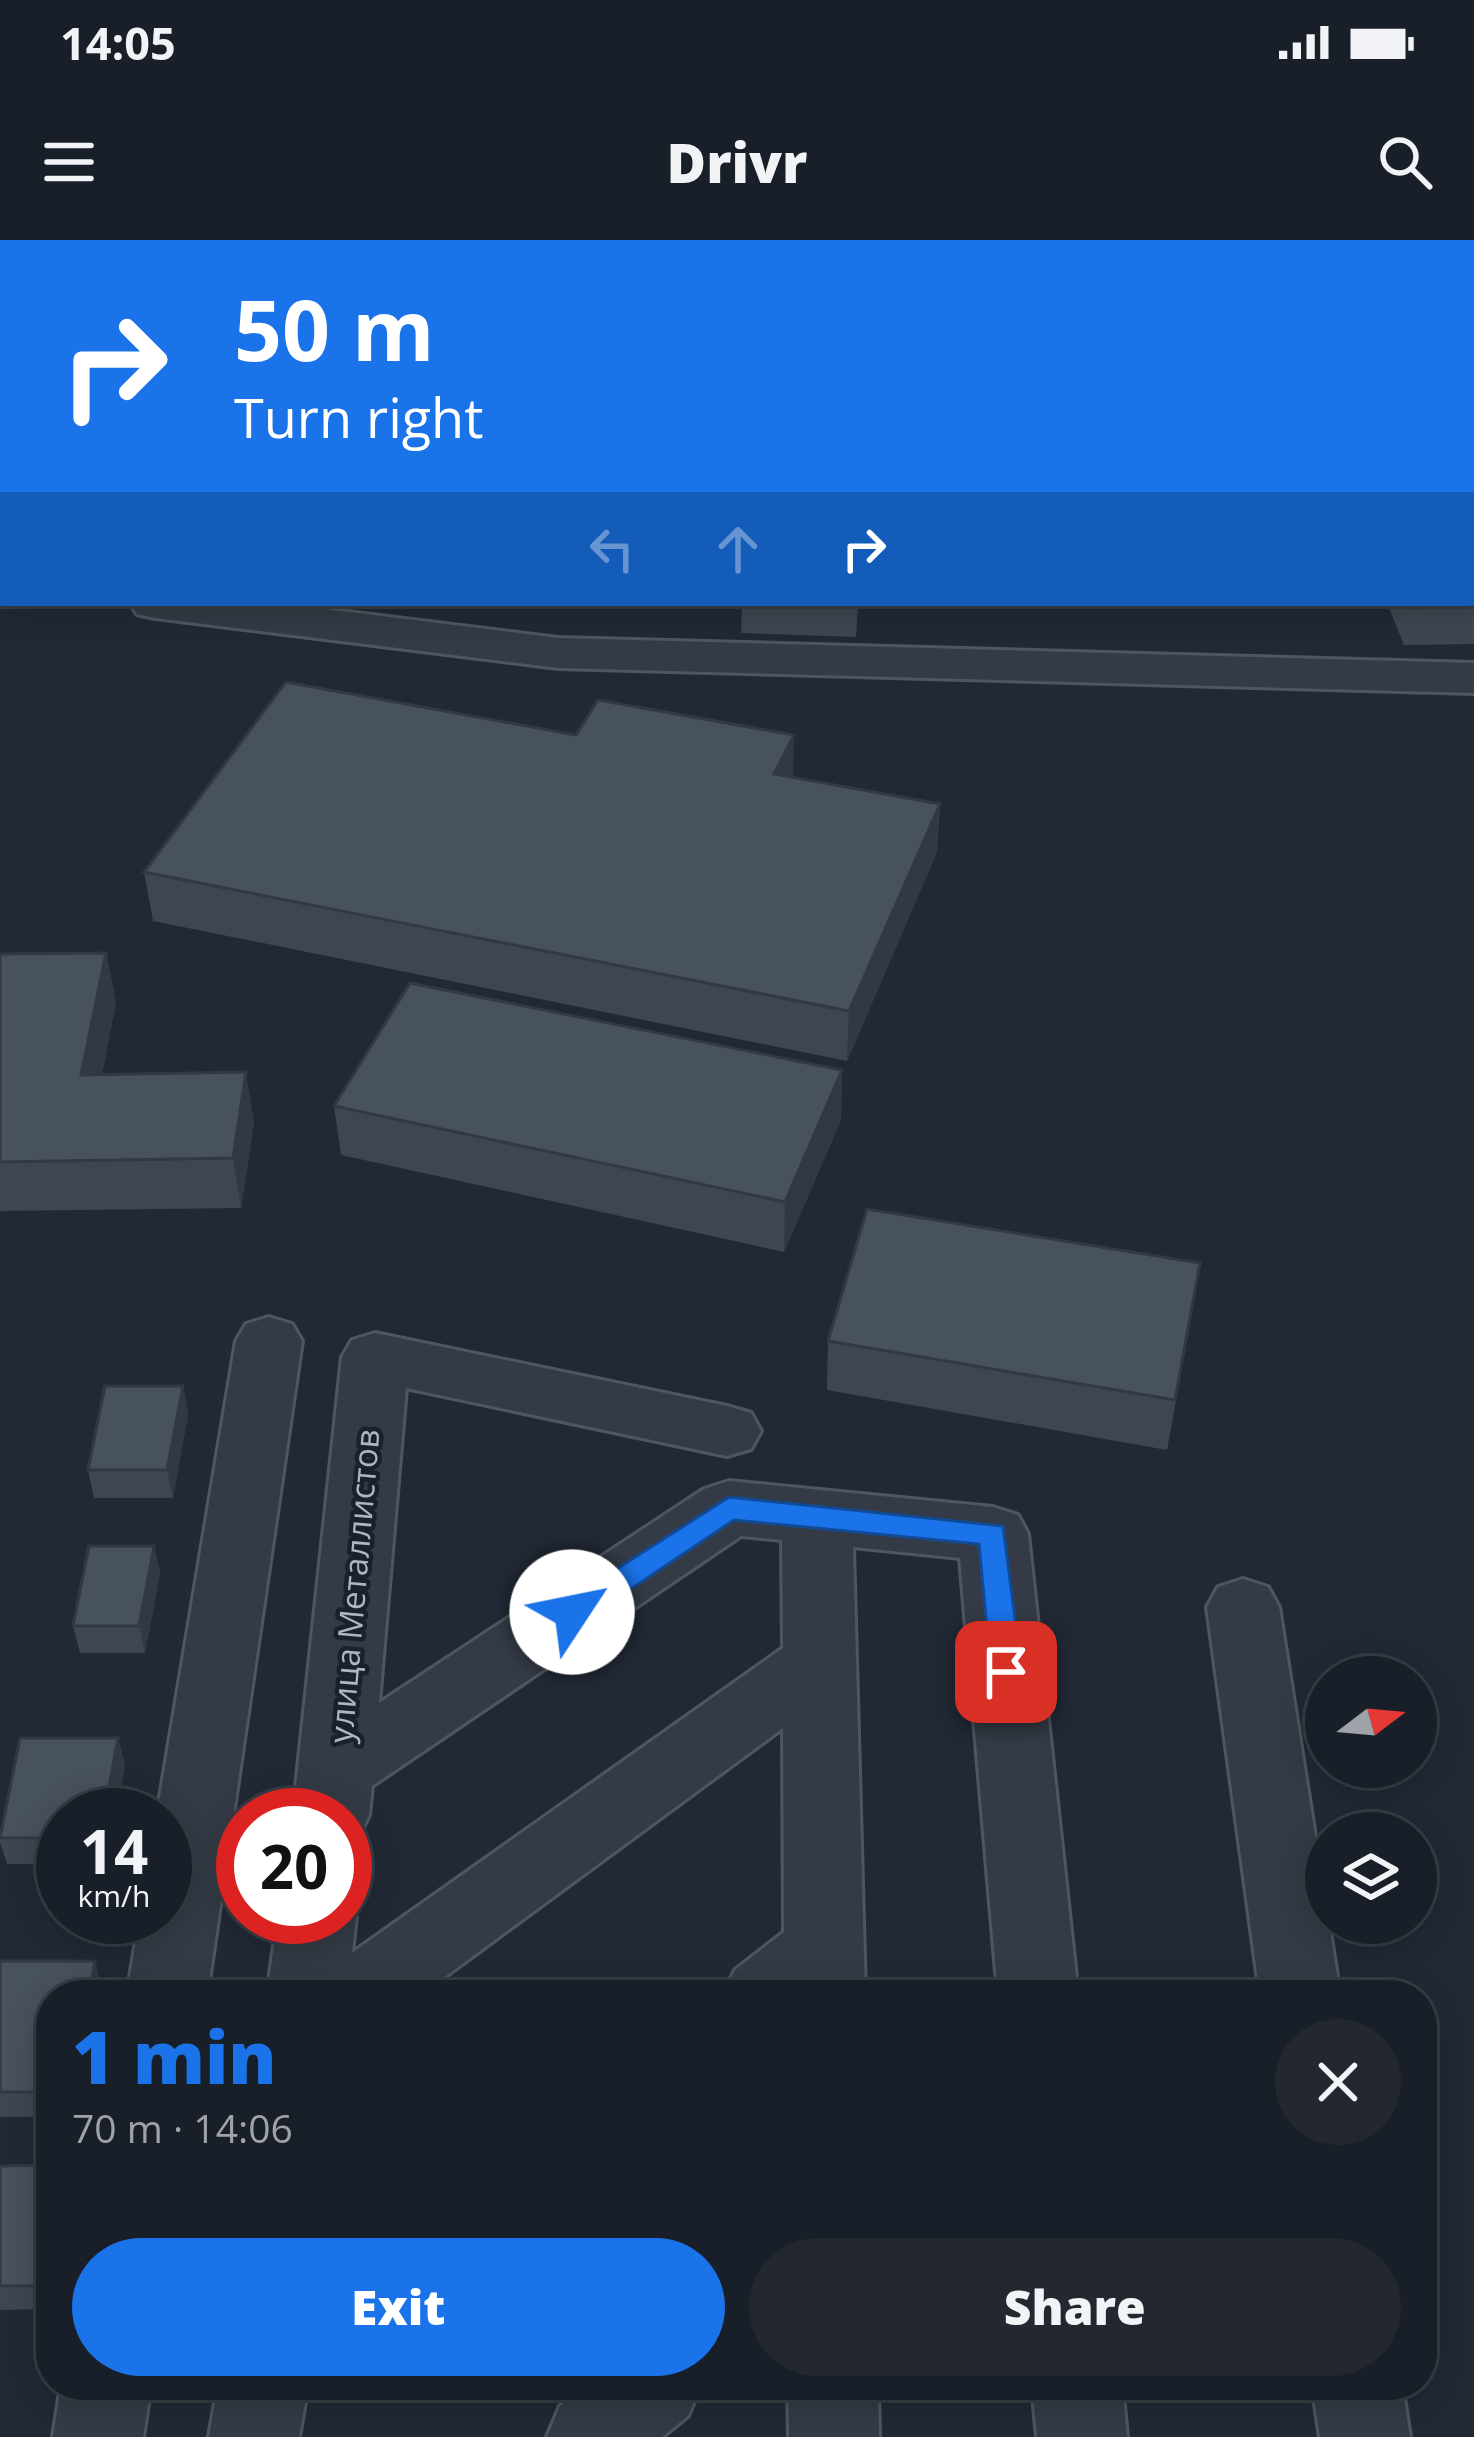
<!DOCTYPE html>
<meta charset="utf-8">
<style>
:root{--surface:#191f28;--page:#222730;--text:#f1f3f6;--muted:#9fa2a8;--line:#373d45;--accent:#1a73e8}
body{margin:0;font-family:"Open Sans",sans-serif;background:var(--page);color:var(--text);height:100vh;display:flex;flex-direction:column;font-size:45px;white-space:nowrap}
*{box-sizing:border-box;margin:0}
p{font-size:39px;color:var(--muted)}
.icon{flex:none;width:66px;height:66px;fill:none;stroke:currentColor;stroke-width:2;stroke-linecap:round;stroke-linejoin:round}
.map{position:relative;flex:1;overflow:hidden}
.panel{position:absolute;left:36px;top:1740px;width:1401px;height:420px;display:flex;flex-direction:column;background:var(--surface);border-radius:48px;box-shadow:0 6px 30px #0003,0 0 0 3px var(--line)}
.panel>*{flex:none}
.guide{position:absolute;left:0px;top:0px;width:1476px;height:366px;box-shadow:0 6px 30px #0003,0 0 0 3px var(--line);background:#1a73e8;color:#fff;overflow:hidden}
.needle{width:78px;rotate:74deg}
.fabs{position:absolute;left:1305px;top:1416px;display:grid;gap:24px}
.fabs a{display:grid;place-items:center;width:132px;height:132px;border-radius:50%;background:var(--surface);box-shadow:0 6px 30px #0003,0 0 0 3px var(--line);font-size:60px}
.speed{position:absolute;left:36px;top:1548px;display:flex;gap:24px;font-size:60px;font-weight:700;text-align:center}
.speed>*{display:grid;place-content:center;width:156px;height:156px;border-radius:50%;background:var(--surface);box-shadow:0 6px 30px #0003,0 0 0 3px var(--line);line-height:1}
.speed small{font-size:30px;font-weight:400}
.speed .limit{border:18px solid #d22;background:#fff;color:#111}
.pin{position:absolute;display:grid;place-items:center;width:102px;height:102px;color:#fff;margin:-51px;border-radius:24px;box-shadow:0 6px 18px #0006}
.me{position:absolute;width:132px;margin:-66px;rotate:56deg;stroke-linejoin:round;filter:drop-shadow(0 0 9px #0008)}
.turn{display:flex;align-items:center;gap:42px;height:252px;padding:0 36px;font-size:54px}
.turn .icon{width:156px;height:156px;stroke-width:2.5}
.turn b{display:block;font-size:84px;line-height:102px}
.lanes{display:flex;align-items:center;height:114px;padding:0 36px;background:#0003;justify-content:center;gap:60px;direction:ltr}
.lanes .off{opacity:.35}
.round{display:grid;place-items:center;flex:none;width:126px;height:126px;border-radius:63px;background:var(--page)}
.summary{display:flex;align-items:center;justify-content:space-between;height:204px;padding:0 36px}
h1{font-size:72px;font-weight:800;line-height:90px;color:var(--accent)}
.button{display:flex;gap:24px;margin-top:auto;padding:24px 36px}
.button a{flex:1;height:138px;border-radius:72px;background:var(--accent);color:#fff;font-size:48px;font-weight:800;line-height:138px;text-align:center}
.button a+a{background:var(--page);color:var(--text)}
.status{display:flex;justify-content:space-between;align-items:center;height:84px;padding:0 60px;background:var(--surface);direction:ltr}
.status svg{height:33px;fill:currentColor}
header{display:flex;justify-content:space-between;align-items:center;height:156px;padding:0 36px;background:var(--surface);font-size:54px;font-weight:800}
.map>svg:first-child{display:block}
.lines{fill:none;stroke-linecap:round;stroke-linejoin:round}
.minor-casing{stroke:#4f5660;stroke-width:6}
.minor{fill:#343b46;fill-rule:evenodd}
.wall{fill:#3e4651}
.shaded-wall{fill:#323942}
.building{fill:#48515e;stroke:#323942;stroke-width:3}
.route{fill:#1a73e8;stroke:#114b97;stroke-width:3}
.labels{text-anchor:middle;stroke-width:9;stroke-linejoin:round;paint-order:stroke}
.street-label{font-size:33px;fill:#afb6c2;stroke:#1a212a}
</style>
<div class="status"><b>14:05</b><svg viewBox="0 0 49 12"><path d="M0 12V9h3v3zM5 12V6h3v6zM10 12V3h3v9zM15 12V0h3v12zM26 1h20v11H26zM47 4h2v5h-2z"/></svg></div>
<header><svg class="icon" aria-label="menu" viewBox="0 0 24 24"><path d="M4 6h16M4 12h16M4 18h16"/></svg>Drivr<svg class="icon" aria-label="search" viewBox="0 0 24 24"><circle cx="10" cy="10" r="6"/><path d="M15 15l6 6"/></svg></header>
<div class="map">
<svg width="1474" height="2197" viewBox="0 0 1474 2197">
<rect width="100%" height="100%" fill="#212935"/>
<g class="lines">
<defs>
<g id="minor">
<path d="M 1411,0 L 1454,0 L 1456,3 L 1413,3 Z"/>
<rect x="1473" y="33" width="1" height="27"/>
<rect x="0" y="329" width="3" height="30"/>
<path d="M 130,363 L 276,363 L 558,398 L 1474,423 L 1474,453 L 558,428 L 155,378 L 137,374 Z"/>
<path d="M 269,1077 L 292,1084 L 302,1101 L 207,1755 L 127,1755 L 140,1677 L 165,1677 L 165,1575 L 157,1575 L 236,1101 L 246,1084 Z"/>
<path d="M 375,1093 L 727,1166 L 751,1173 L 761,1191 L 751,1209 L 727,1216 L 406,1148 L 379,1463 L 704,1249 L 729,1241 L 993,1267 L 1018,1275 L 1028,1294 L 1078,1755 L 998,1755 L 960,1318 L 853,1307 L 865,1755 L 723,1755 L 735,1730 L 784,1692 L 783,1488 L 420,1755 L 267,1755 L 278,1677 L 345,1677 L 345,1653 L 356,1677 L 352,1713 L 783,1408 L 782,1300 L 741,1296 L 372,1546 L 369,1575 L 358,1598 L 345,1602 L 345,1575 L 293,1575 L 342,1117 L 352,1100 Z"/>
<path d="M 1243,1339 L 1268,1347 L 1279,1367 L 1340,1755 L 1260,1755 L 1207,1367 L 1218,1347 Z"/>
<path d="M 61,2145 L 151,2145 L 143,2197 L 53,2197 Z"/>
<path d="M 218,2145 L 308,2145 L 299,2197 L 209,2197 Z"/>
<path d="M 586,2145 L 701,2145 L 688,2176 L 662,2197 L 547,2197 L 560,2166 Z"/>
<path d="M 788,2145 L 878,2145 L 879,2197 L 789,2197 Z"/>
<path d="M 1032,2145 L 1122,2145 L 1127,2197 L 1037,2197 Z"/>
<path d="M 1312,2145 L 1402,2145 L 1410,2197 L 1320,2197 Z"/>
</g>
</defs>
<use href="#minor" class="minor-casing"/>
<use href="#minor" class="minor"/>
</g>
<g class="wall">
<path d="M 1195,0 L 1308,0 L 1311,3 L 1197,3 Z"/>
<path d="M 3,131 L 3,242 L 0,242 L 0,135 Z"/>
<path d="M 1474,306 L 1474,404 L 1404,405 L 1387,363 L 1473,363 Z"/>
<path d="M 742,363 L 858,363 L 856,397 L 741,393 Z"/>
<path d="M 793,537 L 940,564 L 937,612 L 847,821 L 153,681 L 144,632 Z"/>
<path d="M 106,713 L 116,762 L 102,834 L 254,882 L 241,968 L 0,971 L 0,714 Z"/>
<path d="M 842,830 L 841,880 L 784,1012 L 341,915 L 334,866 Z"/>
<path d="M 1192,1073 L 1167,1210 L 827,1150 L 828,1101 Z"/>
<path d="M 183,1146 L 188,1174 L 173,1258 L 94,1258 L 88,1230 Z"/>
<path d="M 154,1306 L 160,1333 L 145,1413 L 80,1413 L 73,1386 Z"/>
<path d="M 118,1498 L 125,1525 L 116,1575 L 63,1575 L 63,1624 L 7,1624 L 0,1602 L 0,1592 Z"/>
<path d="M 0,1721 L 102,1747 L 51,1755 L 51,1877 L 0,1877 Z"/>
<path d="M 0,1926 L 47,2069 L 0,2070 Z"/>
</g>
<g class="shaded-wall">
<path d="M 669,0 L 735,0 L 735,3 L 670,3 Z"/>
<path d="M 944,0 L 990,0 L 944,3 Z"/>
<path d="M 794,495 L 793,543 L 774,534 Z"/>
<path d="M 940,564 L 937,612 L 847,821 L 849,771 Z"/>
<path d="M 106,713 L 116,762 L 92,884 L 81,835 Z"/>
<path d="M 842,830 L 841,880 L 784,1012 L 785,962 Z"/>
<path d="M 246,832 L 254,882 L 241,968 L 233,918 Z"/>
<path d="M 183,1146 L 188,1174 L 173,1258 L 167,1230 Z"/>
<path d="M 154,1306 L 160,1333 L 145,1413 L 139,1386 Z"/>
<path d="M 118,1498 L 125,1525 L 116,1575 L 104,1575 Z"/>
<path d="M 95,1721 L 102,1747 L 101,1755 L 89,1755 Z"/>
<path d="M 51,1974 L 51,2049 L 47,2069 L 38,2046 Z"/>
</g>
<g class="building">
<path d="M 776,0 L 830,0 L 832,3 L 777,3 Z"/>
<path d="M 1235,0 L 1308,0 L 1311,3 L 1237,3 Z"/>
<path d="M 3,131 L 3,206 L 0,206 L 0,135 Z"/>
<path d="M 1473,306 L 1474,366 L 1411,368 L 1409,363 L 1473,363 Z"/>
<path d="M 286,442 L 576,495 L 598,460 L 794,495 L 774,534 L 940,564 L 849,771 L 144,632 Z"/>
<path d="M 106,713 L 81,835 L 246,832 L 233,918 L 0,922 L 0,714 Z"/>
<path d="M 410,743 L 842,830 L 785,962 L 334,866 Z"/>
<path d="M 867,969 L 1200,1023 L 1175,1160 L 828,1101 Z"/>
<path d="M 105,1146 L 183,1146 L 167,1230 L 88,1230 Z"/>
<path d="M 89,1306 L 154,1306 L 139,1386 L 73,1386 Z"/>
<path d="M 20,1498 L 118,1498 L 104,1575 L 63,1575 L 63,1598 L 0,1598 Z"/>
<path d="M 0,1721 L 95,1721 L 89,1755 L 51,1755 L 51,1852 L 0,1852 Z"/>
<path d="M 51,1925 L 51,1974 L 38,2046 L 0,2046 L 0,1926 Z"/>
</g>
<path class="route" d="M 729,1257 L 1003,1286 L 1022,1432 L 1017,1441 L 996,1441 L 991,1432 L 979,1304 L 734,1280 L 583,1381 L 562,1381 L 557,1372 L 562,1364 Z"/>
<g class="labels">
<g class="street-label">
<text transform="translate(354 1346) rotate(-85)" y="12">улица Металлистов</text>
</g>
</g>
</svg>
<div class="fabs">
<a><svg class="needle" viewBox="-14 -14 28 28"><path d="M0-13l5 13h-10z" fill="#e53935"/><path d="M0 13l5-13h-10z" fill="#9fa2a8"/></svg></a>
<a><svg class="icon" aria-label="layers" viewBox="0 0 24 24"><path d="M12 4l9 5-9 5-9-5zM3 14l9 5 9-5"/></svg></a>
</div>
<div class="speed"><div>14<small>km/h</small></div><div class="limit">20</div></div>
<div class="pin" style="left:1006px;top:1432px;background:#d93025"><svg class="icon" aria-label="arrive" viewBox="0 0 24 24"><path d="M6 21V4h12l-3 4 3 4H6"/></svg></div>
<svg class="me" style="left:572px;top:1372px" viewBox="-20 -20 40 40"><circle r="19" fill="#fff"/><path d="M0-13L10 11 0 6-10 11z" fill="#1a73e8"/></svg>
<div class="guide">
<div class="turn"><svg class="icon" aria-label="right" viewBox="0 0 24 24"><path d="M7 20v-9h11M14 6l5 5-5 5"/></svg><div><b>50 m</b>Turn right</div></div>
<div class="lanes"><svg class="icon off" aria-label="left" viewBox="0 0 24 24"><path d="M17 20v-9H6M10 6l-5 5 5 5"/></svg><svg class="icon off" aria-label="ahead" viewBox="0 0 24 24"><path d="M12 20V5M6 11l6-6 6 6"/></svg><svg class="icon" aria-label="right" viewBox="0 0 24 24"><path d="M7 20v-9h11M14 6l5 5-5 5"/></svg></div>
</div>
<section class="panel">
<div class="summary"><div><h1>1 min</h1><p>70 m · 14:06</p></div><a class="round"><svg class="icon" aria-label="close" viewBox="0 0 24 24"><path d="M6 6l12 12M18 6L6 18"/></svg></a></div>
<div class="button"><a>Exit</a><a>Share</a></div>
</section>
</div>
